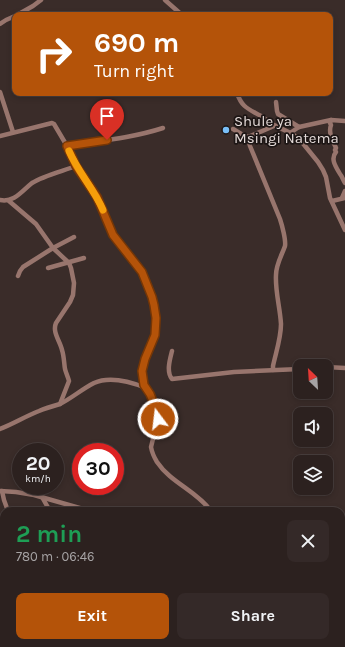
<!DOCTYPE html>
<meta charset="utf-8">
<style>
:root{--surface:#2c211f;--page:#342928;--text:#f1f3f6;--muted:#a6a3a4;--line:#483e3d;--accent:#b45309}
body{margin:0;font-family:Karla,sans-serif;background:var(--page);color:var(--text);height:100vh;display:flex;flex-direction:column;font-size:15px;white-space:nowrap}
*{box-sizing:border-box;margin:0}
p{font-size:13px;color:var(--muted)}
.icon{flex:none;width:22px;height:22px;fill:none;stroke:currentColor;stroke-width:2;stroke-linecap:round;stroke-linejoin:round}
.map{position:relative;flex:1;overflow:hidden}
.panel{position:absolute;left:0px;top:507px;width:345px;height:140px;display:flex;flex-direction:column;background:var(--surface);border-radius:12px 12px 0 0;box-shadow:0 2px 6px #0003,0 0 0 1px var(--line)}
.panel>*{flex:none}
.hud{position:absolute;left:12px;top:12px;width:321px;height:84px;border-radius:8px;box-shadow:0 2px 6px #0003,0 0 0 1px var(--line);background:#b45309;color:#fff;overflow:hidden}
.needle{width:26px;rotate:335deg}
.tools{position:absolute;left:293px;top:359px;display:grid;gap:8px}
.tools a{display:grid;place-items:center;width:40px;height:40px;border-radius:8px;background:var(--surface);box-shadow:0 2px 6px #0003,0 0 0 1px var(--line);font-size:20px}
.speed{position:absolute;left:12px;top:443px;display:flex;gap:8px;font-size:20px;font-weight:700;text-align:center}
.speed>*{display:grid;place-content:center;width:52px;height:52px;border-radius:50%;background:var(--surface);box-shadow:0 2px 6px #0003,0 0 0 1px var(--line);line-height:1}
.speed small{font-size:10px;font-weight:400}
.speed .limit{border:6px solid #d22;background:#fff;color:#111}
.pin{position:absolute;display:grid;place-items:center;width:34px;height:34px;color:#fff;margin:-41px -17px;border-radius:50% 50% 50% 0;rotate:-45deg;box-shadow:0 0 4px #0007}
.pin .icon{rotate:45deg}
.me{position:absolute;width:44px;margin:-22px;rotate:345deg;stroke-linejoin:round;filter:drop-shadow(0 0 3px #0008)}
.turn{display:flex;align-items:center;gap:14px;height:84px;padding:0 16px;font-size:18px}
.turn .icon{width:52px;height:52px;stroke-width:2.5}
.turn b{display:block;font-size:28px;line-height:34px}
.round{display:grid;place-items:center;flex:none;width:42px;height:42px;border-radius:8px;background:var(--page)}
.overview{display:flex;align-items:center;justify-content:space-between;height:68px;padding:0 16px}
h1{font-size:24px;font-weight:700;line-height:30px;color:#1e9e55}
.cta{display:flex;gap:8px;margin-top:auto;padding:8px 16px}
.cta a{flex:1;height:46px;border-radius:8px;background:var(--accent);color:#fff;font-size:16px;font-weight:700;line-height:46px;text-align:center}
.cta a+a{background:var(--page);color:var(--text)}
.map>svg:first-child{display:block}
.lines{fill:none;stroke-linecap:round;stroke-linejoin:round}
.minor{stroke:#98756d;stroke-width:4.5}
.route-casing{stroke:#753606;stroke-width:10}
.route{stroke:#b45309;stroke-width:7}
.slow{stroke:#f59e0b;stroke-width:7}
.poi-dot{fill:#79bff8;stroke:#1d1615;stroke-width:1.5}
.labels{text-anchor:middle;stroke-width:3.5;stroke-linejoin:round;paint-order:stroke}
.poi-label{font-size:15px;fill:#e3d9d7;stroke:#1d1615;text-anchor:start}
</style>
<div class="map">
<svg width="345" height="647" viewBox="0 0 345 647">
<rect width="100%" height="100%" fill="#3a2c29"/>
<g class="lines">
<g class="minor">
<path d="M 165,0 L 182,15"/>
<path d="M 17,15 L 33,6 L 41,0"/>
<path d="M 0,24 L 6,20 L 15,16"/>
<path d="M 0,92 L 13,132"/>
<path d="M 237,93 C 242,108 249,109 261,116 C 266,119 269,123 274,125 C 283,130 294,133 301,141 L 318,162 L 323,170 L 326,177 L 330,198 L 345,230"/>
<path d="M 276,102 L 277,111 L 278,114 L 299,127"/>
<path d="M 331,120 L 330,123 L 331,125 C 328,133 333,141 336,148 L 335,150 L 336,152 C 330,159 336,167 340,174 C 342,176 343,180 345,183"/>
<path d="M 233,129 L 243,135 L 248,137 L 274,126"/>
<path d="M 290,133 L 299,127 L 331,120 L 345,121"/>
<path d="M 0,136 L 52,123 L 54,124 L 67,146 L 76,166 L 97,197 L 113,235 L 139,266 L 142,272 L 152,297 L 154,305 L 156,318 L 155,335 L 143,364 L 142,371 L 144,385 L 150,394 L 158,414 L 158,419 L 151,447 C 152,453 154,457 157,462 C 171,483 197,491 211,511"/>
<path d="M 248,137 L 250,146 L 280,219 C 282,225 286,240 285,246 C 282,255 276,264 276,275 C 275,291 280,307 281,324 C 281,338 276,352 273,366 L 273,370"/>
<path d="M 67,146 C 99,141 132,138 163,128"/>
<path d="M 342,198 L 345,191"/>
<path d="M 0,200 C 14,203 22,191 32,183 C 43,176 63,171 76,166"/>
<path d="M 9,201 L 36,224 L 53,248 L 69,263 L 71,268 L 74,283 L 73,295 L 70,302 L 56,323 C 52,332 60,341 62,350 C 64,356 64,363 65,369 C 66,373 68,377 69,381 L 60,404"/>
<path d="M 332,201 L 345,198"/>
<path d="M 48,268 L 84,258"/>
<path d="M 18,276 L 20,271 L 23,267 L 53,248 L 74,237"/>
<path d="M 172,351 C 170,359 166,372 172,379 L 234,372 L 300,369"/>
<path d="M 326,367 L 345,368"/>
<path d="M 0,429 C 13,424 26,416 39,411 C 46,408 53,406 60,404 C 72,398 82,389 94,383 C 110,376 131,382 146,388"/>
<path d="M 0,491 L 16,492 L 34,495 L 90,511"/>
<path d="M 2,491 L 4,500 L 8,511"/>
<path d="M 42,497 L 50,511"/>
<path d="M 265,511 L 265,510"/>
<path d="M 3,560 L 4,558"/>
<path d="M 341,582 L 345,584"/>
<path d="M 103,643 L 106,647"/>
<path d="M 241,646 L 241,647"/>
<path d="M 12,647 L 15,643"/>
</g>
</g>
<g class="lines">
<defs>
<path id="route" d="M 107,140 L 67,146 L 76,166 L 97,197 L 113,235 L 142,272 L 152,297 L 154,305 L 156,318 L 155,335 L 145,359 L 142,371 L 144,385 L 150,394 L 157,411 L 158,419"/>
</defs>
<use href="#route" class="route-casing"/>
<use href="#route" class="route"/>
<path class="slow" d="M 69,151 C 78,172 94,189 103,210"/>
</g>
<circle class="poi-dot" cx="226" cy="130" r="4"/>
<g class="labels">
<g class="poi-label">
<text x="234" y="126">Shule ya<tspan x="234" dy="17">Msingi Natema</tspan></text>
</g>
</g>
</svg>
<div class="tools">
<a><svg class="needle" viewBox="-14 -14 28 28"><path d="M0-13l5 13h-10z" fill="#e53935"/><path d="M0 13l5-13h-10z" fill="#a6a3a4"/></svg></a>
<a><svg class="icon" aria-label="sound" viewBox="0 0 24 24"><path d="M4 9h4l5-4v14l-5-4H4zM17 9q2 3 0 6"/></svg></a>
<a><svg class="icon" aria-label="layers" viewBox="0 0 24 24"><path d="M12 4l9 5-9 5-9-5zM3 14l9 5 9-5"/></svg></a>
</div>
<div class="speed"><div>20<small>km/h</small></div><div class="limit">30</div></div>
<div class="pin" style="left:107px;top:140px;background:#d93025"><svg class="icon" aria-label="arrive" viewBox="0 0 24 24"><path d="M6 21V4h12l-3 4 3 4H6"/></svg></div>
<svg class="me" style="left:158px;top:419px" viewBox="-20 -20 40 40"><circle r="17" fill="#b45309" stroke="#fff" stroke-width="3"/><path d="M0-11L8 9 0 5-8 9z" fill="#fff"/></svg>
<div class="hud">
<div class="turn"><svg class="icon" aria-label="right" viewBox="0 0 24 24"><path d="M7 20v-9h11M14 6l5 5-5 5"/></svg><div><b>690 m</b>Turn right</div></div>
</div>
<section class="panel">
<div class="overview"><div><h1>2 min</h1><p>780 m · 06:46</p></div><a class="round"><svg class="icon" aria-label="close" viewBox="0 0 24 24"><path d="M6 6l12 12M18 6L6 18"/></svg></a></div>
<div class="cta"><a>Exit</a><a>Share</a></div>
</section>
</div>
